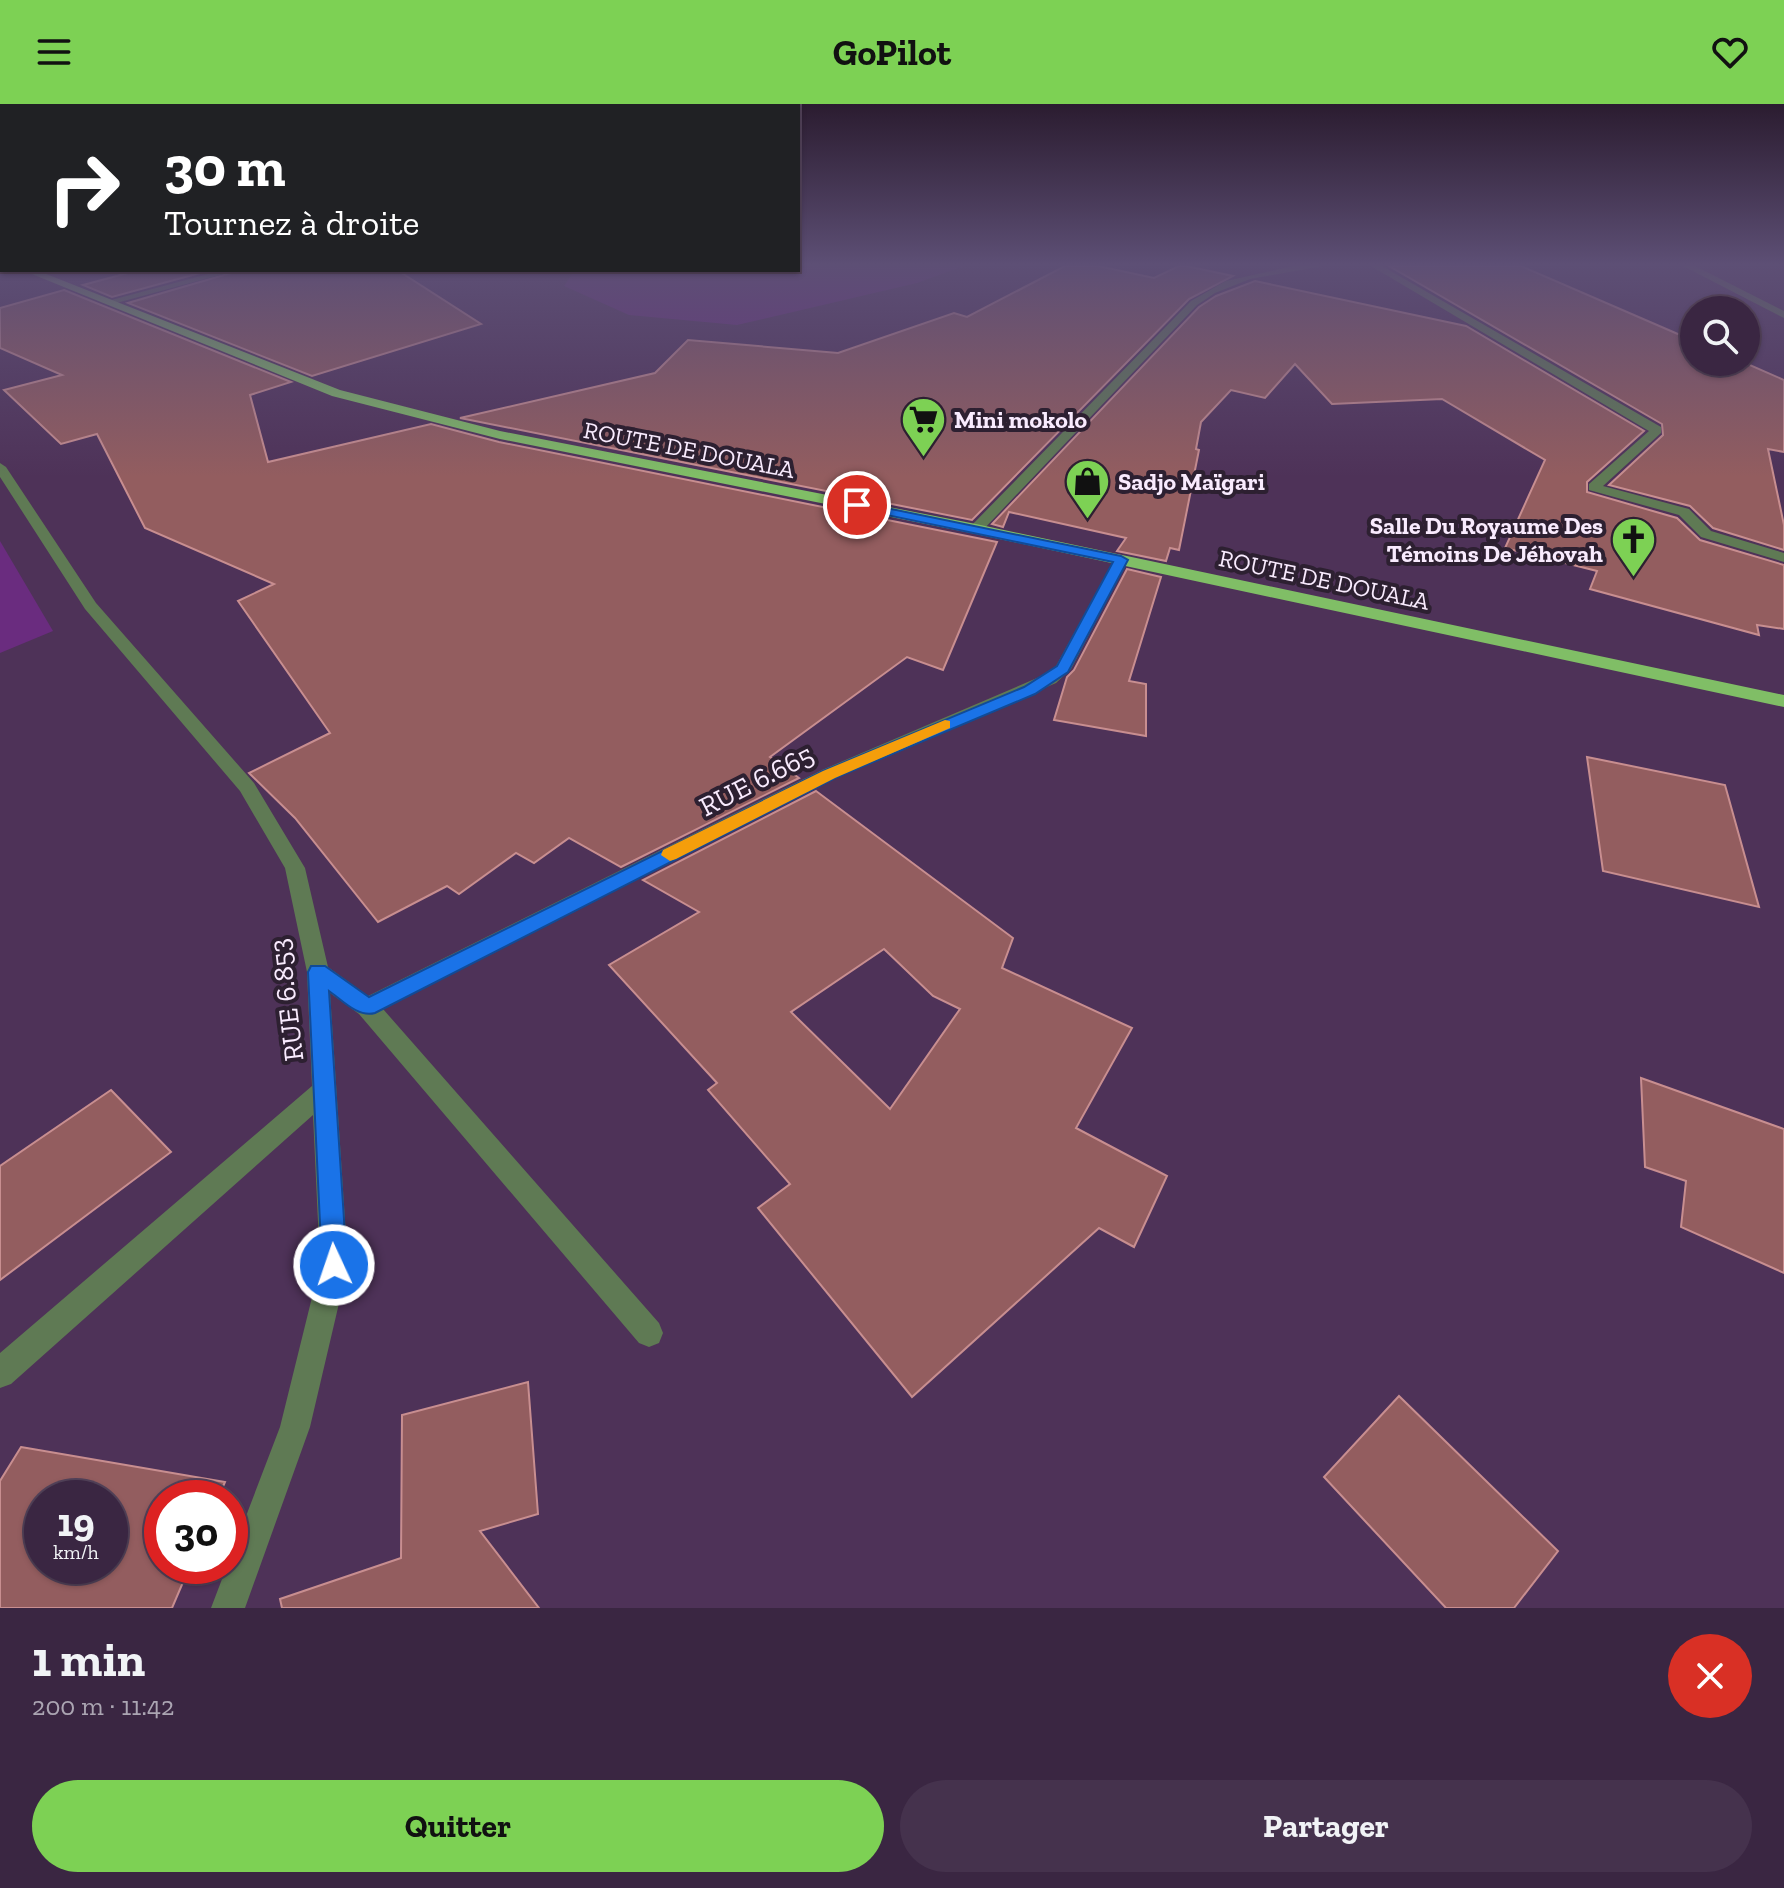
<!DOCTYPE html>
<html lang="fr">
<meta charset="utf-8">
<style>
:root{--surface:#3a2642;--page:#45324d;--text:#f1f3f6;--muted:#aba5b2;--line:#54435b;--accent:#7dd154}
body{margin:0;font-family:"Zilla Slab",serif;background:var(--page);color:var(--text);height:100vh;display:flex;flex-direction:column;font-size:30px;white-space:nowrap}
*{box-sizing:border-box;margin:0}
p{font-size:26px;color:var(--muted)}
.icon{flex:none;width:44px;height:44px;fill:none;stroke:currentColor;stroke-width:2;stroke-linecap:round;stroke-linejoin:round}
.map{position:relative;height:1504px;overflow:hidden}
.details{display:flex;flex-direction:column;background:var(--surface);flex:1}
.details>*{flex:none}
.guide{position:absolute;left:0px;top:0px;width:800px;height:168px;box-shadow:0 2px 6px #0004,0 0 0 2px var(--line);background:#202124;color:#fff;overflow:hidden}
.fabs{position:absolute;left:1680px;top:192px;display:grid;gap:16px}
.fabs a{display:grid;place-items:center;width:80px;height:80px;border-radius:50%;background:var(--surface);box-shadow:0 2px 6px #0004,0 0 0 2px var(--line);font-size:40px}
.speed{position:absolute;left:24px;top:1376px;display:flex;gap:16px;font-size:40px;font-weight:700;text-align:center}
.speed>*{display:grid;place-content:center;width:104px;height:104px;border-radius:50%;background:var(--surface);box-shadow:0 2px 6px #0004,0 0 0 2px var(--line);line-height:1}
.speed small{font-size:20px;font-weight:400}
.speed .limit{border:12px solid #d22;background:#fff;color:#111}
.pin{position:absolute;display:grid;place-items:center;width:68px;height:68px;color:#fff;margin:-34px;border:4px solid #fff;border-radius:50%;box-shadow:0 2px 8px #0007}
.me{position:absolute;width:88px;margin:-44px;rotate:357deg;stroke-linejoin:round;filter:drop-shadow(0 0 6px #0008)}
.turn{display:flex;align-items:center;gap:28px;height:168px;padding:0 32px;font-size:36px}
.turn .icon{width:104px;height:104px;stroke-width:2.5}
.turn b{display:block;font-size:56px;line-height:68px}
.round{display:grid;place-items:center;flex:none;width:84px;height:84px;border-radius:42px;background:var(--page)}
.overview{display:flex;align-items:center;justify-content:space-between;height:136px;padding:0 32px}
h1{font-size:48px;font-weight:700;line-height:60px}
.primary-button{display:flex;gap:16px;margin-top:auto;padding:16px 32px}
.primary-button a{flex:1;height:92px;border-radius:48px;background:var(--accent);color:#111;font-size:32px;font-weight:700;line-height:92px;text-align:center}
.primary-button a+a{background:var(--page);color:var(--text)}
header{display:flex;justify-content:space-between;align-items:center;height:104px;padding:0 32px;background:var(--accent);color:#111;font-size:36px;font-weight:700}
.map>svg:first-child{display:block}
.green{fill:#6a2c7f}
.building{fill:#935d5f;stroke:#c88e90;stroke-width:2;fill-rule:evenodd}
.lines{fill:none;stroke-linecap:round;stroke-linejoin:round}
.minor{fill:#5f7a54;fill-rule:evenodd}
.tertiary{fill:#5f7a54;fill-rule:evenodd}
.trunk{fill:#80be66;fill-rule:evenodd}
.route{fill:#1a73e8;stroke:#114b97;stroke-width:2}
.slow{fill:#f59e0b}
.labels{text-anchor:middle;stroke-width:8;stroke-linejoin:round;paint-order:stroke}
.far-poi-label{font-size:24px;font-weight:bold;fill:#f9ebfe;stroke:#2d2031;text-anchor:start}
.far-street-label{font-size:24px;fill:#f9ebfe;stroke:#2d2031}
.street-label{font-size:28px;fill:#f9ebfe;stroke:#2d2031}
</style>
<header><svg class="icon" aria-label="menu" viewBox="0 0 24 24"><path d="M4 6h16M4 12h16M4 18h16"/></svg>GoPilot<svg class="icon" aria-label="heart" viewBox="0 0 24 24"><path d="M12 20l-8-8c-3-5 5-10 8-4 3-6 11-1 8 4z"/></svg></header>
<div class="map">
<svg width="1784" height="1504" viewBox="0 0 1784 1504">
<rect width="100%" height="100%" fill="#4e3258"/>
<g class="green">
<path d="M 798,162 L 964,162 L 917,179 L 737,221 L 629,211 L 564,182 L 575,166 L 798,166 Z"/>
<path d="M 0,437 L 53,527 L 0,549 Z"/>
</g>
<g class="building">
<path d="M 1065,162 L 1098,162 L 1154,174 L 1179,162 L 1186,162 L 1233,172 L 1189,195 L 972,416 L 460,314 L 655,269 L 688,236 L 838,249 L 954,209 L 967,213 Z"/>
<path d="M 1389,162 L 1521,162 L 1694,237 L 1694,258 L 1743,258 L 1784,276 L 1784,348 L 1768,345 L 1784,421 L 1784,446 L 1713,424 L 1690,402 L 1609,381 L 1663,331 L 1662,320 Z"/>
<path d="M 139,166 L 211,166 L 112,193 L 83,181 Z"/>
<path d="M 241,166 L 397,166 L 481,220 L 312,272 L 128,199 Z"/>
<path d="M 1255,177 L 1466,222 L 1644,327 L 1587,378 L 1587,388 L 1677,414 L 1700,436 L 1784,461 L 1784,525 L 1757,521 L 1759,531 L 1590,485 L 1597,467 L 1505,444 L 1545,356 L 1442,295 L 1332,300 L 1295,260 L 1265,294 L 1231,286 L 1201,318 L 1196,345 L 1199,346 L 1179,446 L 1170,444 L 1166,457 L 1117,447 L 1126,434 L 1009,408 L 1003,423 L 992,420 L 1199,203 L 1216,192 Z"/>
<path d="M 64,186 L 291,278 L 250,291 L 268,358 L 431,320 L 499,338 L 997,438 L 943,566 L 907,553 L 770,653 L 799,674 L 621,763 L 569,734 L 534,759 L 516,749 L 459,790 L 447,782 L 378,818 L 295,714 L 249,669 L 330,629 L 238,497 L 274,480 L 145,424 L 97,330 L 61,340 L 4,286 L 62,271 L 0,244 L 0,204 Z"/>
<path d="M 1127,465 L 1161,473 L 1129,577 L 1146,580 L 1146,632 L 1054,616 L 1067,573 L 1074,566 Z"/>
<path d="M 1587,653 L 1725,681 L 1759,803 L 1603,767 Z"/>
<path d="M 816,687 L 1013,834 L 1002,864 L 1132,924 L 1076,1024 L 1167,1072 L 1134,1143 L 1099,1124 L 912,1293 L 758,1104 L 790,1080 L 708,986 L 717,979 L 609,861 L 699,808 L 643,776 ZM 884,845 L 933,892 L 960,905 L 890,1005 L 791,908 Z"/>
<path d="M 1641,974 L 1784,1025 L 1784,1169 L 1681,1123 L 1686,1077 L 1645,1063 Z"/>
<path d="M 111,986 L 171,1048 L 0,1176 L 0,1062 Z"/>
<path d="M 528,1278 L 538,1410 L 480,1427 L 539,1504 L 282,1504 L 280,1495 L 401,1454 L 402,1311 Z"/>
<path d="M 1399,1292 L 1558,1447 L 1514,1504 L 1446,1504 L 1324,1373 Z"/>
<path d="M 21,1343 L 225,1378 L 218,1394 L 162,1394 L 162,1462 L 190,1462 L 172,1504 L 0,1504 L 0,1377 ZM 42,1394 L 110,1394 L 110,1462 L 42,1462 Z"/>
</g>
<g class="lines">
<g class="minor">
<path d="M 1371,162 L 1382,162 L 1661,323 L 1661,329 L 1603,382 L 1689,405 L 1711,427 L 1784,449 L 1784,458 L 1701,433 L 1679,411 L 1589,386 L 1589,380 L 1649,327 Z"/>
<path d="M 1683,162 L 1695,162 L 1784,207 L 1784,214 Z"/>
<path d="M 223,166 L 238,166 L 109,201 L 104,198 Z"/>
<path d="M 0,359 L 6,363 L 96,499 L 254,679 L 305,764 L 328,863 L 368,892 L 822,666 L 1044,571 L 1056,562 L 1116,453 L 1121,452 L 1128,456 L 1071,565 L 1056,579 L 836,674 L 383,905 L 659,1219 L 663,1229 L 659,1239 L 649,1243 L 639,1239 L 359,910 L 330,889 L 348,1161 L 310,1323 L 245,1504 L 211,1504 L 227,1462 L 230,1462 L 230,1454 L 280,1323 L 320,1161 L 313,1011 L 11,1280 L 0,1284 L 0,1249 L 312,982 L 307,868 L 285,764 L 240,687 L 85,505 L 0,373 Z"/>
</g>
<path class="tertiary" d="M 1293,162 L 1323,162 L 1250,175 L 1215,189 L 1197,201 L 981,428 L 971,428 L 971,422 L 1191,197 L 1226,177 Z"/>
<path class="trunk" d="M 22,166 L 36,166 L 340,286 L 500,327 L 976,420 L 1784,591 L 1784,603 L 976,430 L 500,335 L 332,292 Z"/>
</g>
<linearGradient id="sky" x2="0" y2="1"><stop stop-color="#2b1c30"/><stop offset="0.43" stop-color="#5d4f75"/><stop offset="1" stop-color="#5d4f75" stop-opacity="0"/></linearGradient>
<rect width="1784" height="373" fill="url(#sky)"/>
<path class="route" d="M 857,398 L 1121,452 L 1128,456 L 1068,568 L 1035,590 L 835,674 L 375,909 C 358,914 342,896 329,887 L 347,1161 L 343,1169 L 334,1173 L 325,1169 L 322,1161 L 308,868 L 311,862 L 325,862 L 369,893 L 823,667 L 1024,583 L 1057,562 L 1113,458 L 853,404 L 853,399 Z"/>
<path class="slow" d="M 945,616 L 950,617 L 950,624 L 835,674 L 676,755 L 670,757 L 661,751 L 663,746 L 823,667 Z"/>
<defs>
<symbol id="supermarket-pin" viewBox="-11 -11 22 30"><path d="M0 17L-7.5 6A9.5 9.5 0 1 1 7.5 6Z" fill="#7dd154" stroke="#2d2031"/><path d="M-6-5.5h2.5l.6 2H6L4.5 2H-2.5L-4.4-4H-6ZM-1.5 3.2a1.3 1.3 0 1 0 .1 0ZM3 3.2a1.3 1.3 0 1 0 .1 0Z" fill="#111"/></symbol>
<symbol id="shop-pin" viewBox="-11 -11 22 30"><path d="M0 17L-7.5 6A9.5 9.5 0 1 1 7.5 6Z" fill="#7dd154" stroke="#2d2031"/><path d="M-5-2.5h2.3a2.7 3.5 0 0 1 5.4 0H5L5.5 6h-11ZM-1.5-2.5h3a1.5 2.3 0 0 0-3 0Z" fill="#111"/></symbol>
<symbol id="church-pin" viewBox="-11 -11 22 30"><path d="M0 17L-7.5 6A9.5 9.5 0 1 1 7.5 6Z" fill="#7dd154" stroke="#2d2031"/><path d="M-1.2-6h2.4v3.5h3.3v2.4h-3.3V6h-2.4V-.1h-3.3v-2.4h3.3Z" fill="#111"/></symbol>
</defs>
<g fill-rule="evenodd">
<use href="#supermarket-pin" x="898" y="290" width="51" height="69"/>
<use href="#shop-pin" x="1062" y="352" width="51" height="69"/>
<use href="#church-pin" x="1608" y="410" width="51" height="69"/>
</g>
<g class="labels">
<g class="far-poi-label">
<text x="954" y="324">Mini mokolo</text>
<text x="1118" y="386">Sadjo Maïgari</text>
<text x="1603" y="430" text-anchor="end">Salle Du Royaume Des<tspan x="1603" dy="28">Témoins De Jéhovah</tspan></text>
</g>
<g class="far-street-label">
<text transform="translate(689 346) rotate(11)" y="8">ROUTE DE DOUALA</text>
<text transform="translate(1324 476) rotate(12)" y="8">ROUTE DE DOUALA</text>
</g>
<g class="street-label">
<text transform="translate(756 676) rotate(-27)" y="10">RUE 6.665</text>
<text transform="translate(286 896) rotate(-97)" y="10">RUE 6.853</text>
</g>
</g>
</svg>
<div class="fabs">
<a><svg class="icon" aria-label="search" viewBox="0 0 24 24"><circle cx="10" cy="10" r="6"/><path d="M15 15l6 6"/></svg></a>
</div>
<div class="speed"><div>19<small>km/h</small></div><div class="limit">30</div></div>
<div class="pin" style="left:857px;top:401px;background:#d93025"><svg class="icon" aria-label="arrive" viewBox="0 0 24 24"><path d="M6 21V4h12l-3 4 3 4H6"/></svg></div>
<svg class="me" style="left:334px;top:1161px" viewBox="-20 -20 40 40"><circle r="17" fill="#1a73e8" stroke="#fff" stroke-width="3"/><path d="M0-11L8 9 0 5-8 9z" fill="#fff"/></svg>
<div class="guide">
<div class="turn"><svg class="icon" aria-label="right" viewBox="0 0 24 24"><path d="M7 20v-9h11M14 6l5 5-5 5"/></svg><div><b>30 m</b>Tournez à droite</div></div>
</div>
</div>
<section class="details">
<div class="overview"><div><h1>1 min</h1><p>200 m · 11:42</p></div><a class="round" style="background:#d93025;color:#fff"><svg class="icon" aria-label="close" viewBox="0 0 24 24"><path d="M6 6l12 12M18 6L6 18"/></svg></a></div>
<div class="primary-button"><a>Quitter</a><a>Partager</a></div>
</section>
